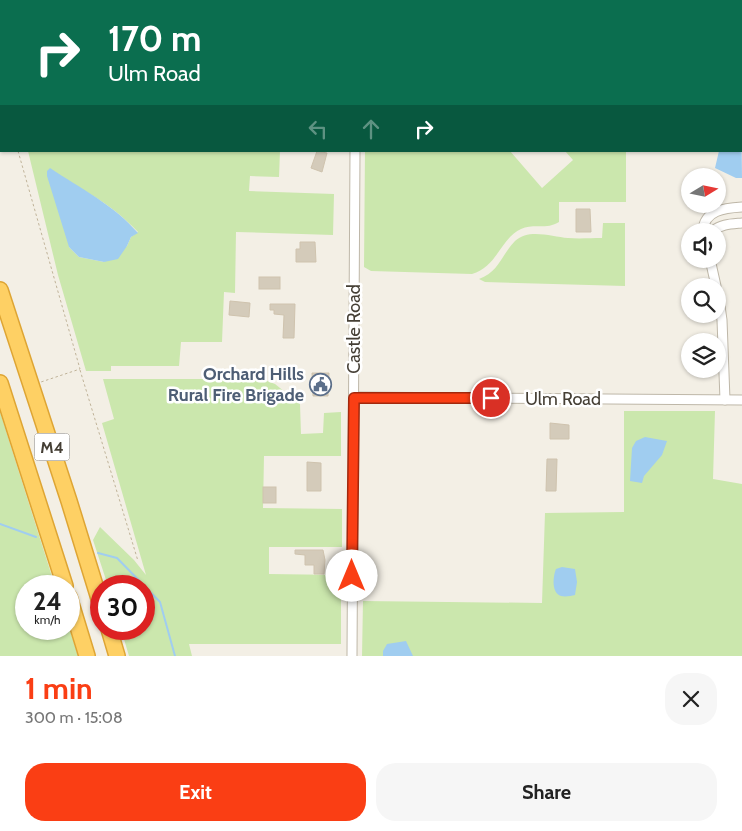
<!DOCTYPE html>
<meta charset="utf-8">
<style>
:root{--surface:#fff;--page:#f6f6f6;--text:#222;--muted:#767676;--accent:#fa3e14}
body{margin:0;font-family:Cabin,sans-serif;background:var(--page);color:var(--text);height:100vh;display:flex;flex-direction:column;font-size:19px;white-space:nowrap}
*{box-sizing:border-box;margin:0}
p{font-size:16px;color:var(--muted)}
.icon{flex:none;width:28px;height:28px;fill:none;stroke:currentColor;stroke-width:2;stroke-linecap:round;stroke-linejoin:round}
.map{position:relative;height:656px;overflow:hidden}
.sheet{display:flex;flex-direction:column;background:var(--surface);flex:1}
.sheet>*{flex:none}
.hud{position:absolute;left:0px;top:0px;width:742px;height:152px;box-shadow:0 1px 4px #0004;background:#0b6e4f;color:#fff;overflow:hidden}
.needle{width:32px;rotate:80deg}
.tools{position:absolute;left:681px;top:168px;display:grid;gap:10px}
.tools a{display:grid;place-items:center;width:45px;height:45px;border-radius:50%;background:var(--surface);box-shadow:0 1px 4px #0004;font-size:25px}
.speed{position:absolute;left:15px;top:575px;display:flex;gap:10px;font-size:25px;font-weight:700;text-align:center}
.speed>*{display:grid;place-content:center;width:65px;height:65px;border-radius:50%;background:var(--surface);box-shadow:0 1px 4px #0004;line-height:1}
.speed small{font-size:12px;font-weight:400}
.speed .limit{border:8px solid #d22;background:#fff;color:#111}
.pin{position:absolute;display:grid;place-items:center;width:42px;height:42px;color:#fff;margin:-21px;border:2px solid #fff;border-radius:50%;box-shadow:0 1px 5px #0007}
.me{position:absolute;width:55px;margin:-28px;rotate:0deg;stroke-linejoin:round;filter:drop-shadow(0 0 4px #0008)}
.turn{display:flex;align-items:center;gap:18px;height:105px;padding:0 25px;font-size:22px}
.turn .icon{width:65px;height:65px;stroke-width:2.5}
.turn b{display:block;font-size:35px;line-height:42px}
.lanes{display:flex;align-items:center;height:48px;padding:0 25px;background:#0003;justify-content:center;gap:25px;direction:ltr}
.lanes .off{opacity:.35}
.round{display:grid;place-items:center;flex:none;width:52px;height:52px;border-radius:20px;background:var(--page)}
.head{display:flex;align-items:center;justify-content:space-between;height:85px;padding:0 25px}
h1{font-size:30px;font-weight:700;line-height:38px;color:var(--accent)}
.button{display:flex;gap:10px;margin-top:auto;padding:10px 25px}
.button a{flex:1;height:58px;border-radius:20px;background:var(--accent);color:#fff;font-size:20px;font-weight:700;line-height:58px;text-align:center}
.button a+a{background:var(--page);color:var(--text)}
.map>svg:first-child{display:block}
.green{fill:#cbe7ad;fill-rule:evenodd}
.water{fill:#a0cdf0}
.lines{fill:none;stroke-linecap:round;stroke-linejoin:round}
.stream{stroke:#a0cdf0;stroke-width:2}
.building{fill:#d4cbba;stroke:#cfc3ae}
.minor-casing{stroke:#beb7a8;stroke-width:11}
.motorway-casing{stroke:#dea534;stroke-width:18}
.path{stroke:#c0b399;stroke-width:1;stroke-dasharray:2.5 2.5;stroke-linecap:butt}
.minor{stroke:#fff;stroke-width:9}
.motorway{stroke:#fed064;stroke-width:15}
.route-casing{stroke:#a2280d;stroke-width:12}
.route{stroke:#fa3e14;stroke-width:9}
.labels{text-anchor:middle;stroke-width:5;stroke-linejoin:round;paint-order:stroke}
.shield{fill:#fff;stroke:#7d7972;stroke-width:1}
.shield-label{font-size:16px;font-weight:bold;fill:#453f35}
.street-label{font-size:18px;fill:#453f35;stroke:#fff}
.service-label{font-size:18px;font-weight:bold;fill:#4e5e75;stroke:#fff;text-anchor:end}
</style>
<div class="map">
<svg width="742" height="656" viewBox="0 0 742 656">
<rect width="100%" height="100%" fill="#f3efe5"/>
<g class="green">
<path d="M 0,0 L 197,0 L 197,1 L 1,1 L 1,50 Z"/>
<path d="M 426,0 L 627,0 L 427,1 Z"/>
<path d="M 28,151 L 280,151 L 279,177 L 250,176 L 249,191 L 334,194 L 333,235 L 236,232 L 235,293 L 224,292 L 222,342 L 181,342 L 179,366 L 111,366 L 111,371 L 86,371 L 58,275 ZM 81,189 C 102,200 122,215 138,232 L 131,237 L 127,246 L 104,262 L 79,257 L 69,247 Z"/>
<path d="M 365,151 L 510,151 L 542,188 L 573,160 L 565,151 L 626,151 L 626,202 L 559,202 L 559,222 C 547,230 533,223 521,229 C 500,239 498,266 472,274 L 371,271 L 364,267 Z"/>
<path d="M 603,223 L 625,223 L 625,286 L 485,282 L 479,279 C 500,271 501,255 515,241 C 529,228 552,237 568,238 C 579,239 591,238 602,238 Z"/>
<path d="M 103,379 L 262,379 L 275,384 L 300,404 L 301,434 L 323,433 L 324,413 L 341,412 L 341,456 L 264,456 L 263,508 L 342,509 L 342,547 L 269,547 L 269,574 L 341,575 L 341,644 L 189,644 L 192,656 L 129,656 L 121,629 L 144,629 L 144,586 L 108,586 L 93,540 L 100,527 L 134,560 L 146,575 L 102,423 L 114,419 Z"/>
<path d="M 624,411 L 715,411 L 713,479 L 742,484 L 742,656 L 362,656 L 363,601 L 542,603 L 545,513 L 624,512 Z"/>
<path d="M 0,412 L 55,586 L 26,586 L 26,629 L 69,629 L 69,627 L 78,656 L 0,656 Z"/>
</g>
<g class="water">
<path d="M 741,98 L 742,178 L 736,178 L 715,168 L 719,151 L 741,151 Z"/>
<path d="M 50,168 C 80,188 114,205 138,233 L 131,237 L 127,246 L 118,259 L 104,262 L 79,257 L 69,247 L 47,176 L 47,171 Z"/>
<path d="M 645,437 L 667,441 L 662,455 L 644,476 L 642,483 L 630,481 L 632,448 L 636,441 Z"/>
<path d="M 562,567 L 575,569 L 577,582 L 575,595 C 571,596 565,597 561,596 C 551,593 553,576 556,569 Z"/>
<path d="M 406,641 L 413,656 L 383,656 L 383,651 L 387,644 Z"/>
</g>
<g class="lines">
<g class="stream">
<path d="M 634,0 L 635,1"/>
<path d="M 0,524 L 36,537"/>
<path d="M 98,553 L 117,558 L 160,602 L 175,656"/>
</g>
</g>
<g class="building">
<path d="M 317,151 L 327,153 L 322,172 L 311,168 Z"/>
<path d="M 576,209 L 590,209 L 591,232 L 576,232 Z"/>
<path d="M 300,242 L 315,242 L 316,262 L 296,262 L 296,249 L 300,249 Z"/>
<rect x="259" y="277" width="21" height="12"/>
<path d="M 230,301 L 250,303 L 249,317 L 229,315 Z"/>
<path d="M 270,304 L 295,304 L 294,338 L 283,338 L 284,315 L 274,314 L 274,310 L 270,310 Z"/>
<path d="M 312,373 L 329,373 L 328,396 L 313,396 Z"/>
<path d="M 550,423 L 569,425 L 569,439 L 550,439 Z"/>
<path d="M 547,459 L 557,459 L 556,491 L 546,491 Z"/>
<path d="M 307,462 L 321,463 L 321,491 L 307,491 Z"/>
<rect x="263" y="487" width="13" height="16"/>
<path d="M 295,550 L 323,550 L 325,560 L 324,574 L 314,574 L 314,565 L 305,565 L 305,555 L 295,554 Z"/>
</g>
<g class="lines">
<defs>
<g id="minor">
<path d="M 688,0 L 689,1"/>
<path d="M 356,1 L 356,0"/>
<path d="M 703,231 C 704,210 725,208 742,207"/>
<path d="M 713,231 C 721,224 731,224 742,223"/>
<path d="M 710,259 L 716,286"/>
<path d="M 718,292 L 722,320 L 725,400"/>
<path d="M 354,397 L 742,400"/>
<path d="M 352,656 L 355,151"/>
</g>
<g id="motorway">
<path d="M 0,290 L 69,501 L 101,605"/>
<path d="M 0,383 L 65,586"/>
<path d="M 69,597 L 87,656"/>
<path d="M 109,629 L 117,656"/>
</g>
</defs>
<use href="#minor" class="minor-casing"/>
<use href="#motorway" class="motorway-casing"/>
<g class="path">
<path d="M 0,86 L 1,90"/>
<path d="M 18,151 L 80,369 L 41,382"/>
<path d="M 80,370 L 138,561"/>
</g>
<use href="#minor" class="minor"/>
<use href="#motorway" class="motorway"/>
</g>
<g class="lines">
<defs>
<path id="route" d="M 352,576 L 354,398 L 491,398"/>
</defs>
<use href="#route" class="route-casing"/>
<use href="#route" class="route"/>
</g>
<defs>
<symbol id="civic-ring" viewBox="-11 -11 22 22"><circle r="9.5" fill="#fff" stroke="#5c6f8a" stroke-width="1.5"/><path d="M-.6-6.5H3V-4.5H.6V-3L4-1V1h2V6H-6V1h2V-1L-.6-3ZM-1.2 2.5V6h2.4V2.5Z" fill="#5c6f8a"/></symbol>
</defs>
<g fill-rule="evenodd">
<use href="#civic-ring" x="308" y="372" width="25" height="25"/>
</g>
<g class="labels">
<rect class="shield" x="34.5" y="433.5" width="35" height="27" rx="4"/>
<g class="shield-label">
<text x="52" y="453">M4</text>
</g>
<g class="street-label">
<text transform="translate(354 329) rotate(-90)" y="6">Castle Road</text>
<text x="563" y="405">Ulm Road</text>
</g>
<g class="service-label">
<text x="304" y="380">Orchard Hills<tspan x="304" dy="21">Rural Fire Brigade</tspan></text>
</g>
</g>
</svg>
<div class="tools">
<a><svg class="needle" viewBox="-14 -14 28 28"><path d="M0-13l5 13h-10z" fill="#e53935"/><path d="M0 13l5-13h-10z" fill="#767676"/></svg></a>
<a><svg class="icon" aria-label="sound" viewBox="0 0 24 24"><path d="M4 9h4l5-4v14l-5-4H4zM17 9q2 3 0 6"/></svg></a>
<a><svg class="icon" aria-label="search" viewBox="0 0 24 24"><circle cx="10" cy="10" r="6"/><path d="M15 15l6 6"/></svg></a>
<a><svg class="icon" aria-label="layers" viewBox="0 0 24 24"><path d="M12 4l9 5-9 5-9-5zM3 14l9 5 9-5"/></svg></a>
</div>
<div class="speed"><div>24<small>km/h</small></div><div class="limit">30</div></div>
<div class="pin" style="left:491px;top:398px;background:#d93025"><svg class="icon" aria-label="arrive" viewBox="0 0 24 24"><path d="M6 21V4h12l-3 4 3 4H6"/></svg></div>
<svg class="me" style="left:352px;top:576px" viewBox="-20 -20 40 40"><circle r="19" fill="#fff"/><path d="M0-13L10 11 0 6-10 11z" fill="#fa3e14"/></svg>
<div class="hud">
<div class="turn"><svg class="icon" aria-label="right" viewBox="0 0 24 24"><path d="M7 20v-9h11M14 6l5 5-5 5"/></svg><div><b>170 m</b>Ulm Road</div></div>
<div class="lanes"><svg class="icon off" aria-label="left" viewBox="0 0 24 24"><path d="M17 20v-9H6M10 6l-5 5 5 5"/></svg><svg class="icon off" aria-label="ahead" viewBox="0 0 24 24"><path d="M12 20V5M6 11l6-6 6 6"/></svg><svg class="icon" aria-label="right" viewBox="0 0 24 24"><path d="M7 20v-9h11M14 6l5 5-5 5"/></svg></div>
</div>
</div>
<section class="sheet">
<div class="head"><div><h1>1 min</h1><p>300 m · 15:08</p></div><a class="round"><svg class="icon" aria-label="close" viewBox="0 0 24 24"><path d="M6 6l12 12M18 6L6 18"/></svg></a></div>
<div class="button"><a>Exit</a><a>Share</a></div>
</section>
